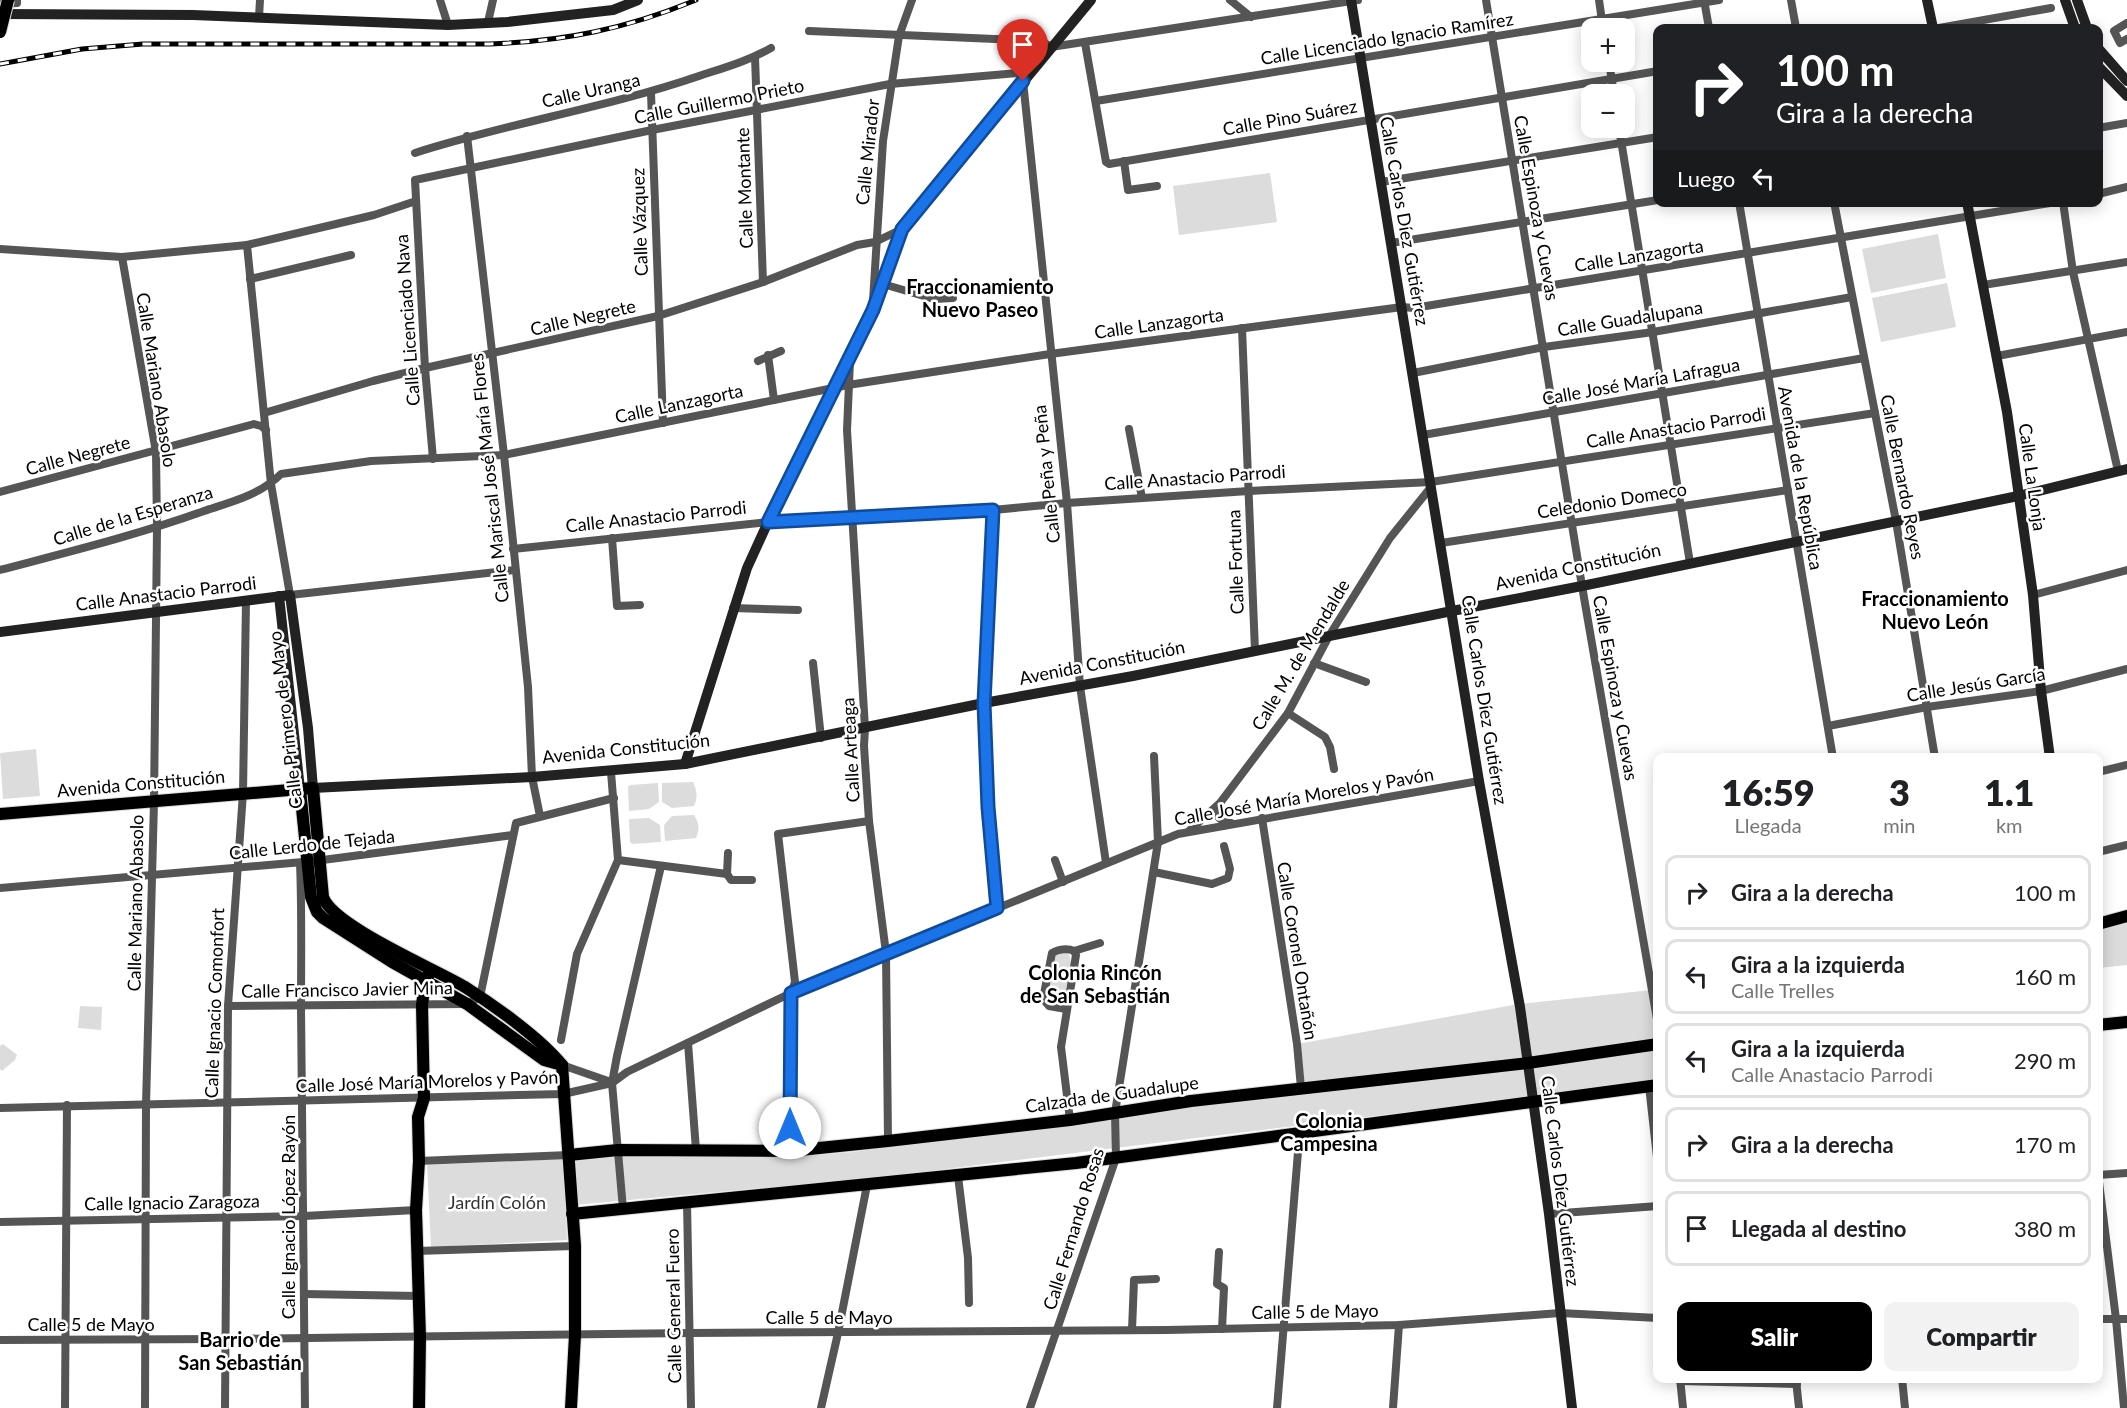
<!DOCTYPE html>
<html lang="es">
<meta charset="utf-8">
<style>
:root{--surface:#fff;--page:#f2f2f2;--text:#202124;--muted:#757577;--line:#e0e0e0;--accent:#000}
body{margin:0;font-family:Lato,sans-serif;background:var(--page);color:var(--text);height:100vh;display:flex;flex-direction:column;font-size:22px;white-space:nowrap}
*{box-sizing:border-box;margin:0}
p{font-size:20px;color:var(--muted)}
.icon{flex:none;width:33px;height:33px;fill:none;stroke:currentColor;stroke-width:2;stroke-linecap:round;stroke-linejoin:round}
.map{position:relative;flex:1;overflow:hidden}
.side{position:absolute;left:1653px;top:753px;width:450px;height:630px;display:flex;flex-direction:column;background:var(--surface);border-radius:12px;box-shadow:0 3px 15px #0003}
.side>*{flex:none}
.top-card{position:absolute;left:1653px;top:24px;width:450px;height:183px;border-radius:12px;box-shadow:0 3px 15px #0003;background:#202124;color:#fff;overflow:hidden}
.tools{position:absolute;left:1581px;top:18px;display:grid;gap:12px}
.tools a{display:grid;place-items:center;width:54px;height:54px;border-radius:12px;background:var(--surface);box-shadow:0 3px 15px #0003;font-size:30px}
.pin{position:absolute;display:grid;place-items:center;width:51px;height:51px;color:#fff;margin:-62px -26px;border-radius:50% 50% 50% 0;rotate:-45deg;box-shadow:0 0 6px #0007}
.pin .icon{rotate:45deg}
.me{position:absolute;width:66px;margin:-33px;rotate:0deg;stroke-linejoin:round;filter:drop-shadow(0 0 4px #0008)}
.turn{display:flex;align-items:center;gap:21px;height:126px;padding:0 24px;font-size:27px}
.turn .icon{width:78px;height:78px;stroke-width:2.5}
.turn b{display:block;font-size:42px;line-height:51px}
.then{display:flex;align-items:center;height:57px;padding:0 24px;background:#0003;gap:12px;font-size:22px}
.eta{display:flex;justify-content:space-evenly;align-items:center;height:102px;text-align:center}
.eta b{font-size:36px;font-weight:800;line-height:42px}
.action{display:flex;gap:12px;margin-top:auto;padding:12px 24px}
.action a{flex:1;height:69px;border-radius:12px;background:var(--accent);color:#fff;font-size:24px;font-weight:800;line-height:69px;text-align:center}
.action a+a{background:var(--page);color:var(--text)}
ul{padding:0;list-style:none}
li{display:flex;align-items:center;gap:18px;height:75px;margin:0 12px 9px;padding:0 12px;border:3px solid var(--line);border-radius:12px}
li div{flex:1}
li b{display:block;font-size:22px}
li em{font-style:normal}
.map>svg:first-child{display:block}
.green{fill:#dcdcdc}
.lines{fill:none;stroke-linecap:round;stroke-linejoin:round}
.primary-casing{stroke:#dbdbdb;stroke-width:14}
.street{stroke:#555;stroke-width:8}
.secondary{stroke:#222;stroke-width:10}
.primary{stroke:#000;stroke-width:12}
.rail-casing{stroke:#000;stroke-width:5}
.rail{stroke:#fff;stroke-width:3;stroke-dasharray:9;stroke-linecap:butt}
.primary-bridge-casing{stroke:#dbdbdb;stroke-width:14;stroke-linecap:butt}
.primary-bridge{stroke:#000;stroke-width:12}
.route-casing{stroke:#114b97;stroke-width:15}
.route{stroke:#1a73e8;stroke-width:10}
.labels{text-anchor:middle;stroke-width:5;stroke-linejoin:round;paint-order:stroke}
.street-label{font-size:18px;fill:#000;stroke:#fff}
.park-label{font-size:18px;fill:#333;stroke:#fff}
.neighbourhood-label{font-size:20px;font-weight:bold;fill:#000;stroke:#fff}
</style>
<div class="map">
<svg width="2127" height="1408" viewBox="0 0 2127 1408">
<rect width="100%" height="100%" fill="#fff"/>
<g class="green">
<path d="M 1270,173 L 1277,222 L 1179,235 L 1173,186 Z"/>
<path d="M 1938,234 L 1946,278 L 1871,293 L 1862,249 Z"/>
<path d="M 1947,283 L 1956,327 L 1881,342 L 1872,298 Z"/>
<path d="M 36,749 L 40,796 L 3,799 L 0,753 Z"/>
<path d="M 693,782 C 697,791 698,797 694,806 L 672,808 L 662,802 L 662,783 Z"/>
<path d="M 658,783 L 659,802 L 649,809 L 629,811 L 628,787 L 630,785 Z"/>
<path d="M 694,815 C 699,823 700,829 696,838 L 665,841 L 664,825 L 672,816 Z"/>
<path d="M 649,818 L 660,825 L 661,842 L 632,844 L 630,842 L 629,819 Z"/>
<path d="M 2127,920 L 2127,965 L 2099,968 L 2098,927 Z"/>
<path d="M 1059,951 L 1068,953 C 1075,963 1068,994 1060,1001 L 1051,999 L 1047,993 L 1051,960 Z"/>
<path d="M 1652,990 L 1657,1025 L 1657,1079 L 1536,1096 L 873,1178 L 574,1205 L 571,1159 L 619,1153 L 790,1157 L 853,1152 L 1292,1092 L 1301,1088 L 1297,1044 L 1519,1004 Z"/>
<path d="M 80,1006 L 102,1007 L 101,1030 L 78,1028 Z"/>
<path d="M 3,1044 L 17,1055 L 15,1060 L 2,1071 L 0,1069 L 0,1046 Z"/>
<path d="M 564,1159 L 567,1240 L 431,1247 L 427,1165 Z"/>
</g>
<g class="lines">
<defs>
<g id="primary">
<path d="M 300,789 L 311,897 L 317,912 L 323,918 L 392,962 L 467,1004 L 544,1060 L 562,1065"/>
<path d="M 0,814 L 313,788 L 323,897 C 333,926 435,969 465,987 C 495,1006 540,1038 562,1065"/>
<path d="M 2098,924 L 2127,916"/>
<path d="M 2098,1025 L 2127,1022"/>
<path d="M 562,1065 L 575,1246 L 575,1335 L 571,1408"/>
<path d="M 569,1155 L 618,1150 L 790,1151 L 888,1141 L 1070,1120 L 1191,1101 L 1528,1063 L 1658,1044"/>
<path d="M 572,1214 L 1076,1163 L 1658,1085"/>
<path d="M 419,1408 L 420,1337 L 416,1210 L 419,1161 L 418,1117 L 424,1098 L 422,1005 L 425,982 L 431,970"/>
</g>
</defs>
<use href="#primary" class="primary-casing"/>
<g class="street">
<path d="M 440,0 L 448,25"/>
<path d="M 1230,0 L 1251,17"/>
<path d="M 1486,0 L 1582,586 L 1658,1025"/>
<path d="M 1599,0 L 1603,28"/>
<path d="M 1704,0 L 1709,28"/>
<path d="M 1791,0 L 1796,28"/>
<path d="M 0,4 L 17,3 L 17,0"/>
<path d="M 259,17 L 260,0"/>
<path d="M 488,22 L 493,0"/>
<path d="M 2127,23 L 2114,31 L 2120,43 L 2127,39"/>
<path d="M 1939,28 L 2051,8"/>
<path d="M 809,31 L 1041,41 L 1051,47 L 1358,0"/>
<path d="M 1085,43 L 1106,162 L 1109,164 L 1658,71"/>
<path d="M 755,57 L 763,282"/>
<path d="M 1609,62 L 1614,94"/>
<path d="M 1023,81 L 1067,503 L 1080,686 L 1106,863"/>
<path d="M 651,93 L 663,423"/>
<path d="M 1096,101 L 1719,0"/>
<path d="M 1619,128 L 1690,563"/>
<path d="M 2098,128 L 2127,123"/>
<path d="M 467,136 L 504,455 L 528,687 L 532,777 L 540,816"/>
<path d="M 415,153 C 508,123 606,108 699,76 C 723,68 748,61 771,48"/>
<path d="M 1124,161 L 1128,190 L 1157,186"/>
<path d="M 1381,182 L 1658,137"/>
<path d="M 2098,194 L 2127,187"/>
<path d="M 1739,202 L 1833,758"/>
<path d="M 1834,202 L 1896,521 L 1935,758"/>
<path d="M 2063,202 L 2073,272 L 2118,471"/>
<path d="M 1391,243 L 1658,200"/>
<path d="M 247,245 L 271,484 L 290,595 L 515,570"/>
<path d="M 0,249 L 122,257 L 247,245 L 374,215 L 416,201"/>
<path d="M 122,257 L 156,452 L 157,528 L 154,802 L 146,1105 L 145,1408"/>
<path d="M 250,279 L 351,255"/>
<path d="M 883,284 L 934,299 L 953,298"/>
<path d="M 1983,285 L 2127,262"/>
<path d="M 873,301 L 883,141 L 899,36 L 912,0"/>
<path d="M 1242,328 L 1255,651"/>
<path d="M 768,355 L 774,400"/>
<path d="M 1997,356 L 2127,332"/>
<path d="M 758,361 L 781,351"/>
<path d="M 850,361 L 847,430 L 865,728 L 864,746 L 869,821 L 886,953 L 888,1141"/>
<path d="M 1413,373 L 1544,347 L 1653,332 L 1852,297"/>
<path d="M 264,413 L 373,381 L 425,368 L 658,316 L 763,282 L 857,245 L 875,242 L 902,229"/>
<path d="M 1129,429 L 1142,498"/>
<path d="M 1423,435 L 1864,358"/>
<path d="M 433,459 L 425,368 L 415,180 L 652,130 L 890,84 L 1031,72"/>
<path d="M 0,492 L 254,424 L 261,426 L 266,430"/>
<path d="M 993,510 L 984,703 L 988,807 L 997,908"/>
<path d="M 612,538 L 617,606 L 640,605"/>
<path d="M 1441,543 L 1788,490"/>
<path d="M 513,549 L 768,522 L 993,510 L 1067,503 L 1249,491 L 1431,482 L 1875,413"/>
<path d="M 0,570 C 68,552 137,535 204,511 C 231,502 260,495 281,474 L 371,461 L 504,455 L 848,385 L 1050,354 L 1402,307 L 1414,308 L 2056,202"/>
<path d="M 2033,595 L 2127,570"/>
<path d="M 733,608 L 798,610"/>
<path d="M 813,663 L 821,738"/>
<path d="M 1314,663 L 1366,682"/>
<path d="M 1288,713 L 1325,737 L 1330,747 L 1334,769"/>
<path d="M 1828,726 L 1927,707 L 2041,691 L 2127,669"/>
<path d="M 2098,772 L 2127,765"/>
<path d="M 1219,805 L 1219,818 L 1224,822 L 1231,823"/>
<path d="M 1262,818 L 1297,1044 L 1301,1088"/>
<path d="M 1189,831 L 1220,803 L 1288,713 L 1329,636 L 1390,538 L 1431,487"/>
<path d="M 2098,852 L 2127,845"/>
<path d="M 618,860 L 727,874"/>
<path d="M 1055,860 L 1063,882"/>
<path d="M 315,861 L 513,835"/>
<path d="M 300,863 C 302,911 301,959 301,1008 C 303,1141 303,1275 305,1408"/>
<path d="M 1154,872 L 1212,884 L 1228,878 L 1230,869 L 1224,846"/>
<path d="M 727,874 L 731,880 L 752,880"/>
<path d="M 727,874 L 728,853"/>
<path d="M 0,888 L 303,862"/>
<path d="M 228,1006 L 467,1004 L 480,997 L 516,823 L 614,798"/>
<path d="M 1066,1009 L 1049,1006 L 1043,999 L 1052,953 C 1058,949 1068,948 1074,951 L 1100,943"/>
<path d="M 561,1040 L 577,954 L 618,860 L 611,772"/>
<path d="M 688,1043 L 696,1150"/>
<path d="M 562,1065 L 611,1082"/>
<path d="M 1649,1086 L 1658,1166"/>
<path d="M 0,1108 L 563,1094 L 612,1083 L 627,1072 L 791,993 L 1178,834 L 1479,781"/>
<path d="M 1070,1120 L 1061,1047 L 1076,955 L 1074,951"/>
<path d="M 790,1151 L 791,993 L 795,982 L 778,834 L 869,821"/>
<path d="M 419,1161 L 569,1155"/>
<path d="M 2098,1174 L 2116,1319 L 2124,1408"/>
<path d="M 2098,1175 L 2127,1173"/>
<path d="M 958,1176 L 968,1258 L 969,1303"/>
<path d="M 687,1203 L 691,1408"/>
<path d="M 623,1209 L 612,1083 L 617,1056 L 661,866"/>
<path d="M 1549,1214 L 1658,1206"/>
<path d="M 0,1222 L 304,1216 L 416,1210"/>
<path d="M 417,1251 L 575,1246"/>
<path d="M 1219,1252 L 1217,1284 L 1224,1288 L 1222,1329"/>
<path d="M 304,1294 L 419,1296"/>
<path d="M 2098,1319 L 2127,1319"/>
<path d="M 1132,1330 L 1134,1280 L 1156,1279"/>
<path d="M 0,1340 L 225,1339 L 690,1333 L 1167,1330 L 1399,1325 L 1560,1313 L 1658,1318"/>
<path d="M 1680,1378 L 1683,1408"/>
<path d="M 1902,1378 L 1905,1408"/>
<path d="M 1796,1380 L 1799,1408"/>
<path d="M 1680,1381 L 1797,1384"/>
<path d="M 65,1408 L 67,1105"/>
<path d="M 225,1408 L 228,1006 L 243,793 L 246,601"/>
<path d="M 821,1408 L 838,1333 L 867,1185"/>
<path d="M 1030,1408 L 1116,1158 L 1115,1113 L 1158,842 L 1154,756"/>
<path d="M 1277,1408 L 1298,1152 L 1296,1134"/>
<path d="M 1393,1408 L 1399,1325"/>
</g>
<g class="secondary">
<path d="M 1351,0 L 1479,781 L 1520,1007 L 1549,1214 L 1572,1408"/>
<path d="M 1927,0 L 1933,28"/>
<path d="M 2065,0 L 2075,28"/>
<path d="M 2077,0 L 2087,28"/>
<path d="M 0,14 L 193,15 L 448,25 L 507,22 L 613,10 L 638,0"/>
<path d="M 2098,48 L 2127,81"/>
<path d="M 2098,66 L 2127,96"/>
<path d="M 1967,202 L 2007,412 L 2033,595 L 2041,691 L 2050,758"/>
<path d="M 279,596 L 300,789"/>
<path d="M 0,632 L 290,595 L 308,728 L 313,788 L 532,777 L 685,764 L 984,703 L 1133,676 L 1452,611 L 1582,586 L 2018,496 L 2127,469"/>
<path d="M 685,764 L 747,568 L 768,522 L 873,310 L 902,229 L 1091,0"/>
</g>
<use href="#primary" class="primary"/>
<defs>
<path id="rail" d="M 0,64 L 82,49 L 143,44 L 490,44 C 565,41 626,29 696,0"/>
</defs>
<use href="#rail" class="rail-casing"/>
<use href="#rail" class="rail"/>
<defs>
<path id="primary-bridge" d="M 0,32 L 8,0"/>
</defs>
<use href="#primary-bridge" class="primary-bridge-casing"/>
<use href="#primary-bridge" class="primary-bridge"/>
</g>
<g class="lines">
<defs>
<path id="route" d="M 790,1128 L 791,993 L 997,908 L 988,807 L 984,703 L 993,510 L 768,522 L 873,310 L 902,229 L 1023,81"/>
</defs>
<use href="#route" class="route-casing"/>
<use href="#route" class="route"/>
</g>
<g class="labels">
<g class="street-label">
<text transform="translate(1387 39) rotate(-9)" y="6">Calle Licenciado Ignacio Ramírez</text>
<text transform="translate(591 91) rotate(-13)" y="6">Calle Uranga</text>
<text transform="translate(719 102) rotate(-11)" y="6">Calle Guillermo Prieto</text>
<text transform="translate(1290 118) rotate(-10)" y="6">Calle Pino Suárez</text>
<text transform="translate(868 152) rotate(-84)" y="6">Calle Mirador</text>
<text transform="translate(745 188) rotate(-92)" y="6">Calle Montante</text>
<text transform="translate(1536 208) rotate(80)" y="6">Calle Espinoza y Cuevas</text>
<text transform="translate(1404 221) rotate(80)" y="6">Calle Carlos Díez Gutiérrez</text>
<text transform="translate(640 222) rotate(-92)" y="6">Calle Vázquez</text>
<text transform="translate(1639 256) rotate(-9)" y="6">Calle Lanzagorta</text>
<text transform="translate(583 318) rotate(-13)" y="6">Calle Negrete</text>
<text transform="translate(1630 319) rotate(-9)" y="6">Calle Guadalupana</text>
<text transform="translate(408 320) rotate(-94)" y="6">Calle Licenciado Nava</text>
<text transform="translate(1159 324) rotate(-8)" y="6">Calle Lanzagorta</text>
<text transform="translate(156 380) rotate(81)" y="6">Calle Mariano Abasolo</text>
<text transform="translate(1641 382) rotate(-10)" y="6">Calle José María Lafragua</text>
<text transform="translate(679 404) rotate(-12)" y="6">Calle Lanzagorta</text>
<text transform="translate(1676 428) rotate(-9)" y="6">Calle Anastacio Parrodi</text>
<text transform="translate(78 456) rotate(-15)" y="6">Calle Negrete</text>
<text transform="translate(1047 474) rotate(-96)" y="6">Calle Peña y Peña</text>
<text transform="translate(1902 477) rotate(79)" y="6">Calle Bernardo Reyes</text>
<text transform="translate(2032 477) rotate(82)" y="6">Calle La Lonja</text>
<text transform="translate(490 478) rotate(-96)" y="6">Calle Mariscal José María Flores</text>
<text transform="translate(1195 478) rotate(-4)" y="6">Calle Anastacio Parrodi</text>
<text transform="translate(1800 478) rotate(80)" y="6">Avenida de la República</text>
<text transform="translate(1612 501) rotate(-9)" y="6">Celedonio Domeco</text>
<text transform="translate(133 516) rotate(-17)" y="6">Calle de la Esperanza</text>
<text transform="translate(656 517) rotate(-6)" y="6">Calle Anastacio Parrodi</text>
<text transform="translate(1236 562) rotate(-92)" y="6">Calle Fortuna</text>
<text transform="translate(1578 567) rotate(-12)" y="6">Avenida Constitución</text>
<text transform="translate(166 594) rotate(-7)" y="6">Calle Anastacio Parrodi</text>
<text transform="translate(1301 655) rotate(-59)" y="6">Calle M. de Mendalde</text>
<text transform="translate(1102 663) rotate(-11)" y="6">Avenida Constitución</text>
<text transform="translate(1976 685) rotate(-9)" y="6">Calle Jesús García</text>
<text transform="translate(1615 688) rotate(80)" y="6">Calle Espinoza y Cuevas</text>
<text transform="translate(1484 700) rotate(81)" y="6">Calle Carlos Díez Gutiérrez</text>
<text transform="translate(286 720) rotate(-97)" y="6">Calle Primero de Mayo</text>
<text transform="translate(626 749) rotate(-6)" y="6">Avenida Constitución</text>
<text transform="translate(851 750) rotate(-93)" y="6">Calle Arteaga</text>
<text transform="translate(141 784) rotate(-5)" y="6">Avenida Constitución</text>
<text transform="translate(1304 797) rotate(-10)" y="6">Calle José María Morelos y Pavón</text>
<text transform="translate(312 845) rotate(-6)" y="6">Calle Lerdo de Tejada</text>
<text transform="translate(136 903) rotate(-89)" y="6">Calle Mariano Abasolo</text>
<text transform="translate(1297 951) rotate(81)" y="6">Calle Coronel Ontañón</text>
<text transform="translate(347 990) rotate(-1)" y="6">Calle Francisco Javier Mina</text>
<text transform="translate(215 1003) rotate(-88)" y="6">Calle Ignacio Comonfort</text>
<text transform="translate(427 1082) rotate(-2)" y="6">Calle José María Morelos y Pavón</text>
<text transform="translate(1112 1095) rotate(-8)" y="6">Calzada de Guadalupe</text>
<text transform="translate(1560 1181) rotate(83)" y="6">Calle Carlos Díez Gutiérrez</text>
<text transform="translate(172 1203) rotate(-1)" y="6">Calle Ignacio Zaragoza</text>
<text transform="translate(289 1217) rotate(-90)" y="6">Calle Ignacio López Rayón</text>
<text transform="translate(1074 1229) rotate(-73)" y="6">Calle Fernando Rosas</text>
<text transform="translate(674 1306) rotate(-91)" y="6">Calle General Fuero</text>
<text transform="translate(1315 1312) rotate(-1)" y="6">Calle 5 de Mayo</text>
<text x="829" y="1324">Calle 5 de Mayo</text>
<text x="91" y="1331">Calle 5 de Mayo</text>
</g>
<g class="park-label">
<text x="497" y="1209">Jardín Colón</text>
</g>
<g class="neighbourhood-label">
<text x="980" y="294">Fraccionamiento<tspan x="980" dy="23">Nuevo Paseo</tspan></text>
<text x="1935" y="606">Fraccionamiento<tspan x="1935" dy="23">Nuevo León</tspan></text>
<text x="1095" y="980">Colonia Rincón<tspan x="1095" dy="23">de San Sebastián</tspan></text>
<text x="1329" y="1128">Colonia<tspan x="1329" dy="23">Campesina</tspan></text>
<text x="240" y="1347">Barrio de<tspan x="240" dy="23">San Sebastián</tspan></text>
</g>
</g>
</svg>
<div class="tools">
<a>+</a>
<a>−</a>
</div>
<div class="pin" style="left:1023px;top:81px;background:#d93025"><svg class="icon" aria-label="arrive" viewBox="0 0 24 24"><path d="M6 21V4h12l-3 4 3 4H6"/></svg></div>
<svg class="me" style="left:790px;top:1128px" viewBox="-20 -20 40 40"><circle r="19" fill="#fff"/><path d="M0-13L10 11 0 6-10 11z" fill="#1a73e8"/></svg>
<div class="top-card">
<div class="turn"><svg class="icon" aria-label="right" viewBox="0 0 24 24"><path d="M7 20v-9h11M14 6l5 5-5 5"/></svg><div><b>100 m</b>Gira a la derecha</div></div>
<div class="then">Luego<svg class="icon" aria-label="left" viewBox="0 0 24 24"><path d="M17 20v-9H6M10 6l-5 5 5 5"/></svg></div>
</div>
<section class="side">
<div class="eta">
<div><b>16:59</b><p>Llegada</p></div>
<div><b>3</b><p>min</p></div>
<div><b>1.1</b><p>km</p></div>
</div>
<ul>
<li><svg class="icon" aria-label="right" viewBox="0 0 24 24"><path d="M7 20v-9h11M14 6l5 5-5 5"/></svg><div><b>Gira a la derecha</b></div><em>100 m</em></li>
<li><svg class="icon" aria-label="left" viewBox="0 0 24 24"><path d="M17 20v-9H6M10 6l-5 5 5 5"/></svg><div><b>Gira a la izquierda</b><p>Calle Trelles</p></div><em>160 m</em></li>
<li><svg class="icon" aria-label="left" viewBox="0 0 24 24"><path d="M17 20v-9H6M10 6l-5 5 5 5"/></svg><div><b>Gira a la izquierda</b><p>Calle Anastacio Parrodi</p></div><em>290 m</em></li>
<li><svg class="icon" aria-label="right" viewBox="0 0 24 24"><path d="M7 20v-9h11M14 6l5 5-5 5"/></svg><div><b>Gira a la derecha</b></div><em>170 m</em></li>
<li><svg class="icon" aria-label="arrive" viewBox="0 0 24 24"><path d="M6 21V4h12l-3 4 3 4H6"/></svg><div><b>Llegada al destino</b></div><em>380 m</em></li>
</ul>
<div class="action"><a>Salir</a><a>Compartir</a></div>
</section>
</div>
